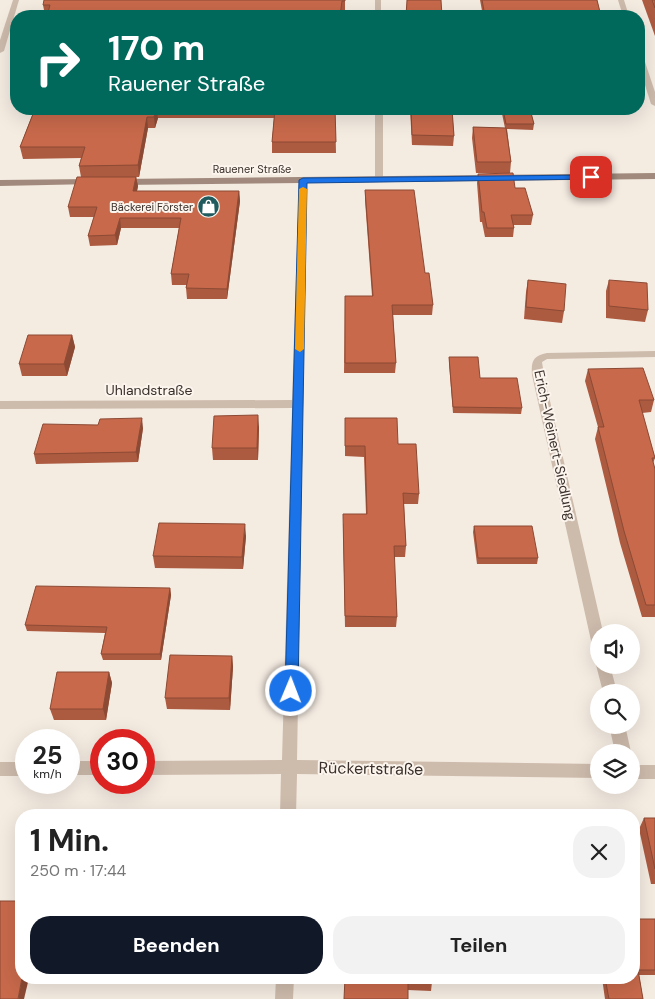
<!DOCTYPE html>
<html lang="de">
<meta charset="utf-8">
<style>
:root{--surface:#fff;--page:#f2f2f2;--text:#222;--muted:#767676;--accent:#111827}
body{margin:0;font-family:"DM Sans",sans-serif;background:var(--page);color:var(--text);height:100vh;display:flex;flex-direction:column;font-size:19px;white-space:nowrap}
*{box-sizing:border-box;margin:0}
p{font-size:16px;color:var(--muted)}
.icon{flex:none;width:28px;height:28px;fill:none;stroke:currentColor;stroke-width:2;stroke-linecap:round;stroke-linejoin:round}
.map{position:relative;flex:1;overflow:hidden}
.panel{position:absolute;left:15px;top:809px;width:625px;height:175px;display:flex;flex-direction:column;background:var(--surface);border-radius:20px;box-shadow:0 5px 20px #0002}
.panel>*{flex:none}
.hud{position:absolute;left:10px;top:10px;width:635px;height:105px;border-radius:20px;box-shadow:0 5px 20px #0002;background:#00695c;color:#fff;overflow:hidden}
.fabs{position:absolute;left:590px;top:624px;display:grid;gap:10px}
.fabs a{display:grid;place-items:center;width:50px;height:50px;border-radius:50%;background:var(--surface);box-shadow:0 5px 20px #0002;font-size:25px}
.speed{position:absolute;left:15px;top:729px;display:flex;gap:10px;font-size:25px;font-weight:700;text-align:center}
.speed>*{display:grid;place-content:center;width:65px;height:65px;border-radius:50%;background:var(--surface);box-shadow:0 5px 20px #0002;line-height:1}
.speed small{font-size:12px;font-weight:400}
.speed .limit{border:8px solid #d22;background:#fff;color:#111}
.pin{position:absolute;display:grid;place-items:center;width:42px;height:42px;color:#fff;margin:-21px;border-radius:10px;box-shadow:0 2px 8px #0006}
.me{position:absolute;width:55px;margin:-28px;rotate:1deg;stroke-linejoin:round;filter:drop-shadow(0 0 4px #0008)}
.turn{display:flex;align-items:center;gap:18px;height:105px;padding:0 15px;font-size:22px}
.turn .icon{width:65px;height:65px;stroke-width:2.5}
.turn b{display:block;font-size:35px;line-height:42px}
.round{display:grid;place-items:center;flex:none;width:52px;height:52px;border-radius:20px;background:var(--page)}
.summary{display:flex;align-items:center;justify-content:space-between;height:85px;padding:0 15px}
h1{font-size:30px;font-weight:700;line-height:38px}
.action{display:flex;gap:10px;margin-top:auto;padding:10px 15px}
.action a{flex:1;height:58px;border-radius:20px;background:var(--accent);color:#fff;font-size:20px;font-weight:700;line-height:58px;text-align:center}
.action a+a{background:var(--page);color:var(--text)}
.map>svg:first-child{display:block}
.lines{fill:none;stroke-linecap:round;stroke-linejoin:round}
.minor{fill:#cdbbac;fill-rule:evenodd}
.secondary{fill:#a18a7d;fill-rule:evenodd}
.wall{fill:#ac5a40}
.shaded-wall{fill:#8c4a34}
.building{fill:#c8694b;stroke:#8c4a34}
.route{fill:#1a73e8;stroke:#114b97}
.slow{fill:#f59e0b}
.labels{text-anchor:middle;stroke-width:4;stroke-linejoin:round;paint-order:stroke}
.far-street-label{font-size:11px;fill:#3b302b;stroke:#fbf5ee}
.far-poi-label{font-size:11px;fill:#3b302b;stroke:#fbf5ee;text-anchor:end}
.street-label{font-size:14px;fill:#3b302b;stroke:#fbf5ee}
.near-street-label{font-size:16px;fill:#3b302b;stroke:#fbf5ee}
</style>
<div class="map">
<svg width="655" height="999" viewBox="0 0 655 999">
<rect width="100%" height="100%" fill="#f4ebe1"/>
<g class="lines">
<g class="minor">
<path d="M 13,0 L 19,0 L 4,51 L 0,53 L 0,40 Z"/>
<rect x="375" y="0" width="6" height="16"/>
<path d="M 618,0 L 624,0 L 629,16 L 623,16 Z"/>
<path d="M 639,54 L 643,56 L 655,92 L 655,106 L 651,104 L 639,66 Z"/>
<path d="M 375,109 L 383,109 L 383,179 L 379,182 L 375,179 Z"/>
<path d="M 303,177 L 307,180 L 297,760 L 599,764 L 599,778 L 297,774 L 296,815 L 280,815 L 281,774 L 144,775 L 144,761 L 282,760 L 292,408 L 0,409 L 0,401 L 292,400 L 299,180 Z"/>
<path d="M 655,351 L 655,357 L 547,359 L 542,362 L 544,375 L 603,632 L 599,632 L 599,651 L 594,649 L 592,645 L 532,375 C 531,361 533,356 547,353 Z"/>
<path d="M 599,660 L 599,665 L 610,665 L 617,692 L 603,692 L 596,665 Z"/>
<path d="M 609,725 L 625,725 L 631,752 L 615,752 Z"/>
<rect x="69" y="761" width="32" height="14"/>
<rect x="0" y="762" width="26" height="14"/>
<rect x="631" y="765" width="24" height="14"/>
<path d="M 276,978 L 294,978 L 293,999 L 275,999 Z"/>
</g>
<g class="secondary">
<path d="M 655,173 L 655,179 L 120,185 L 116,182 L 120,179 Z"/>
<path d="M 90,179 L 94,182 L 93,184 L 0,186 L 0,180 Z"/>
</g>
</g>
<g class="wall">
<path d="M 345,0 L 345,11 L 342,11 L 342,16 L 47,16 L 47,15 L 45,15 L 43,5 Z"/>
<path d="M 480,0 L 597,0 L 601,16 L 483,16 Z"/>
<path d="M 642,0 L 655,0 L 655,36 Z"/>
<path d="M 24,109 L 335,109 L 336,153 L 272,153 L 272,142 L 274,118 L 158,118 L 155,128 L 148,128 L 139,177 L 136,177 L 138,186 L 137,191 L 239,191 L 240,201 L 227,299 L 187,299 L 186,288 L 186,285 L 172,285 L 171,274 L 179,228 L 121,228 L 117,245 L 90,246 L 88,236 L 94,217 L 70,217 L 68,207 L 81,177 L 79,166 L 81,158 L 23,159 L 20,147 L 33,113 L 25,113 Z"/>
<path d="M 410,109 L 452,109 L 454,136 L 453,146 L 412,145 Z"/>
<path d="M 501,109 L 530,109 L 534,124 L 533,130 L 507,129 L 511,162 L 510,173 L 476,173 L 472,138 L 473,127 L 505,128 Z"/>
<path d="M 478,174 L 515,188 L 533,215 L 531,225 L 513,225 L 514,228 L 513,237 L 485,237 L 482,222 L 480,222 L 477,183 Z"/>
<path d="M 365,190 L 425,273 L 433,305 L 432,315 L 393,315 L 396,363 L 395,373 L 344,373 L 345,296 L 372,296 L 365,200 Z"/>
<path d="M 528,280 L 564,311 L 562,323 L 524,319 L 526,292 Z"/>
<path d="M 609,280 L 648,310 L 645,322 L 606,318 L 606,291 Z"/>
<path d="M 72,335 L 75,347 L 67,376 L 22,376 L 19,364 Z"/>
<path d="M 449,357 L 480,378 L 522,408 L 521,414 L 453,413 L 449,363 Z"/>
<path d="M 588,369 L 654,400 L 651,412 L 642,413 L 655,458 L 653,463 L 655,469 L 655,617 L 642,617 L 620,543 L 595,439 L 598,427 L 585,381 Z"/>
<path d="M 345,418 L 398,444 L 419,494 L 418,504 L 404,504 L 406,546 L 405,557 L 394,557 L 397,617 L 396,627 L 345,627 L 343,524 L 366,514 L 364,457 L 345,456 Z"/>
<path d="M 259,427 L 258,460 L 213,460 L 212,448 Z"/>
<path d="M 143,428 L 138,462 L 36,464 L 34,454 Z"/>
<path d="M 474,526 L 538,558 L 537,564 L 477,564 L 473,532 Z"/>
<path d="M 246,536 L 243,569 L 155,568 L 153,556 Z"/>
<path d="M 170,588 L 171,595 L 161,660 L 103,660 L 101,654 L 105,633 L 27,631 L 25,625 Z"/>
<path d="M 232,656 L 233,667 L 230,710 L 167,709 L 165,698 Z"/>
<path d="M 109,672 L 112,683 L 106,720 L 54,720 L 50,709 Z"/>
<path d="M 644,818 L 655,818 L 655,884 L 651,884 L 639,829 Z"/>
<path d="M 655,919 L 655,975 L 639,975 L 643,999 L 605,999 L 602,978 L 634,978 Z"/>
<path d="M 344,978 L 432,982 L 431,991 L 408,990 Z"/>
</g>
<g class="shaded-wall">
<path d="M 156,109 L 157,109 L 158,118 L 155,128 L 154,117 Z"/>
<path d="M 147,117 L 148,128 L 139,177 L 138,165 Z"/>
<path d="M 136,177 L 138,186 L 135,201 L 133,191 Z"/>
<path d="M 239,191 L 240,201 L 227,299 L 227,289 Z"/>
<path d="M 120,218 L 121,228 L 117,245 L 115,235 Z"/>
<path d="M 72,335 L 75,347 L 67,376 L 64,364 Z"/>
<path d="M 258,415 L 259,427 L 258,460 L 257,448 Z"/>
<path d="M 142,418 L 143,428 L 138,462 L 136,452 Z"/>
<path d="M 245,524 L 246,536 L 243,569 L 242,557 Z"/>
<path d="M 170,588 L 171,595 L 161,660 L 160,654 Z"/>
<path d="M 232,656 L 233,667 L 230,710 L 229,698 Z"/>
<path d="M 109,672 L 112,683 L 106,720 L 103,709 Z"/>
<path d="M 22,978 L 29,978 L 24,999 L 18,999 Z"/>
</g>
<g class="building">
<path d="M 44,0 L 345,0 L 345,1 L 342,1 L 340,16 L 47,16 L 50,5 L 43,5 Z"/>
<path d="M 407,0 L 441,0 L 442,16 L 406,16 Z"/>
<path d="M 482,0 L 597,0 L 601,16 L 485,16 Z"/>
<path d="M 652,0 L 655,0 L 655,8 Z"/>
<path d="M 35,109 L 156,109 L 154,117 L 147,117 L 138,165 L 79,166 L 85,147 L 20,147 Z"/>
<path d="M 275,109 L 335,109 L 336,142 L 272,142 Z"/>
<path d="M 411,109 L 452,109 L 454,136 L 412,135 Z"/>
<path d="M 503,109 L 530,109 L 534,124 L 506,124 Z"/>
<path d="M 473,127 L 506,128 L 511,162 L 477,162 Z"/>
<path d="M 513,173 L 515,188 L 525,188 L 533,215 L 511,215 L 514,228 L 487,228 L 484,212 L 482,212 L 478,174 Z"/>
<path d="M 77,177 L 136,177 L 133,191 L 239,191 L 227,289 L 186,288 L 189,274 L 171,274 L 181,218 L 120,218 L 115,235 L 88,236 L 97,207 L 68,207 Z"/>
<path d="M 365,190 L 414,190 L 425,273 L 429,273 L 433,305 L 392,305 L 396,363 L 345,363 L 345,296 L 373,296 Z"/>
<path d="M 528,280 L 566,284 L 564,311 L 526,307 Z"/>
<path d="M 609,280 L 647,283 L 648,310 L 609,306 Z"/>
<path d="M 28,335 L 72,335 L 64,364 L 19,364 Z"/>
<path d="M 449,357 L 478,357 L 480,378 L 517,378 L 522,408 L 453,407 Z"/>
<path d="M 643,368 L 654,400 L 639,400 L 655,458 L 652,458 L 655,469 L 655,605 L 646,605 L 624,531 L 598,427 L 604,427 L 588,369 Z"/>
<path d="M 258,415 L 257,448 L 212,448 L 214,416 Z"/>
<path d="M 142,418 L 136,452 L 34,454 L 43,424 L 98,425 L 100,419 Z"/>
<path d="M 345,418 L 397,418 L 398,444 L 416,444 L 419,494 L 403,493 L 406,546 L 394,546 L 397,617 L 345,616 L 343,514 L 367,514 L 365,446 L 345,446 Z"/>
<path d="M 159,523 L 245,524 L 242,557 L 153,556 Z"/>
<path d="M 474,526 L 532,526 L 538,558 L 478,558 Z"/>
<path d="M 36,586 L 170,588 L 160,654 L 101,654 L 107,627 L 25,625 Z"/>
<path d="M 170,655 L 232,656 L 229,698 L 165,698 Z"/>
<path d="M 57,672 L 109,672 L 103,709 L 50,709 Z"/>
<path d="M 159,813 L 235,814 L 235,815 L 159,815 Z"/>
<path d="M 644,818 L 655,818 L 655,869 Z"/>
<path d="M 0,901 L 21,901 L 21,978 L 22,978 L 18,999 L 0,999 Z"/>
<path d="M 634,919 L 655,919 L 655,970 L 638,970 L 643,999 L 609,999 L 605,978 L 634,978 Z"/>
<path d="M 345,978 L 432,978 L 432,982 L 408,981 L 408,999 L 344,999 Z"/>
</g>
<path class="route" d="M 591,175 L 595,177 L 594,179 L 307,183 L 298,691 L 296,695 L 291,696 L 287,695 L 285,691 L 299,180 L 303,178 Z"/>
<path class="slow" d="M 303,187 L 307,189 L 304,349 L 300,352 L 295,349 L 299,189 Z"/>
<defs>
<symbol id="shop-disc" viewBox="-11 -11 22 22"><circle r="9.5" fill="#1f5a5e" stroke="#fbf5ee"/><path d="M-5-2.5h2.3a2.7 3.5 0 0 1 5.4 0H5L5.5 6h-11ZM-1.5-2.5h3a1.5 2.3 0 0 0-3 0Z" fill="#fff"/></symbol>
</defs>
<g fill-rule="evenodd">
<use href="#shop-disc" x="196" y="194" width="25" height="25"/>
</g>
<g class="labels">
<g class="far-street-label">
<text x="252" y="173">Rauener Straße</text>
</g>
<g class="far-poi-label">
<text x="193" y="211">Bäckerei Förster</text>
</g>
<g class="street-label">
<text x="149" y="395">Uhlandstraße</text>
<text transform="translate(555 445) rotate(78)" y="5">Erich-Weinert-Siedlung</text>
</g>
<g class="near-street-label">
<text transform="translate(371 768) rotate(1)" y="6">Rückertstraße</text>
</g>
</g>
</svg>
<div class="fabs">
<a><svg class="icon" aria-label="sound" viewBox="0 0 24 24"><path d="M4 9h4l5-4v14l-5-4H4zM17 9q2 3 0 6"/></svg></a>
<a><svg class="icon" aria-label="search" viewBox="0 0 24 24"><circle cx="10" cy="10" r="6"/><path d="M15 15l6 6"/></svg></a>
<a><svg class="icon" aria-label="layers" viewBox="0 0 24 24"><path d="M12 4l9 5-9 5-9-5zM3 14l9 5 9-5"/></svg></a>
</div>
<div class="speed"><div>25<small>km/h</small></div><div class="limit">30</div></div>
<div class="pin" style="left:591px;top:177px;background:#d93025"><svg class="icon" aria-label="arrive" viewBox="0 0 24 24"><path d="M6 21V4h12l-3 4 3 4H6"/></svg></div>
<svg class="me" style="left:291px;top:691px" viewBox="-20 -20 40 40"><circle r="17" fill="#1a73e8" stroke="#fff" stroke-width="3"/><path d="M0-11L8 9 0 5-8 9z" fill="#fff"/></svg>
<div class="hud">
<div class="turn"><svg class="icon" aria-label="right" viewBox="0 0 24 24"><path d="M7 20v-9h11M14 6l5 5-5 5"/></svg><div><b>170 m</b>Rauener Straße</div></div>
</div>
<section class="panel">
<div class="summary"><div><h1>1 Min.</h1><p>250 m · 17:44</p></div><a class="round"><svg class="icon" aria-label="close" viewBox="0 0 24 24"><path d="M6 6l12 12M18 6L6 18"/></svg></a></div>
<div class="action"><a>Beenden</a><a>Teilen</a></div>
</section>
</div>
